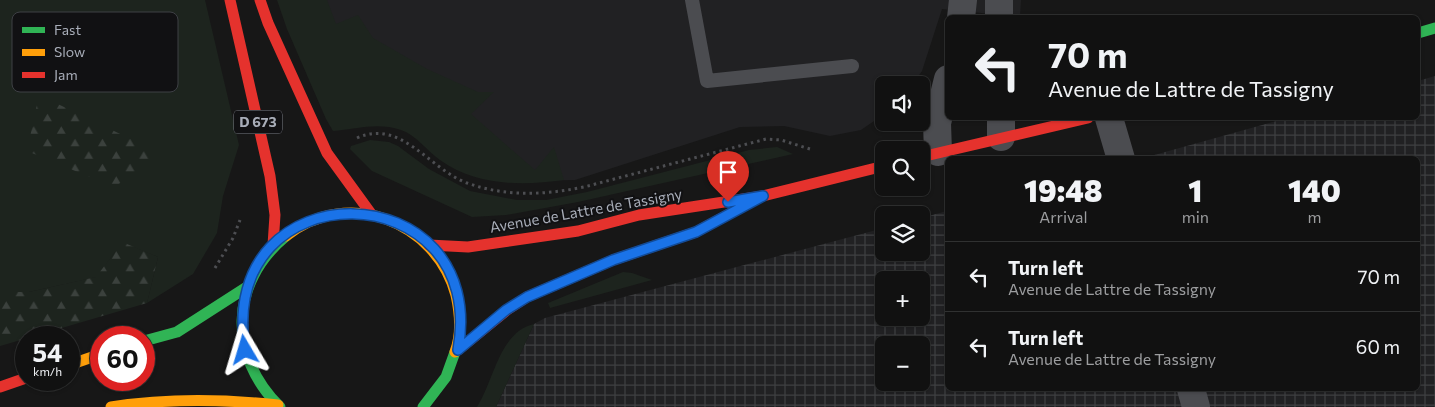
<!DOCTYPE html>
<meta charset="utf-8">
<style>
:root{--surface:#111;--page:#1a1a1a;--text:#f1f3f6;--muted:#9c9d9f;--line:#303131}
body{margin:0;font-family:Commissioner,sans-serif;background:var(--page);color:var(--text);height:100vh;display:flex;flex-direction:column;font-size:19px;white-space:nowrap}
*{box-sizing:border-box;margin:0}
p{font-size:16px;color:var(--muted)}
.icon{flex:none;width:28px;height:28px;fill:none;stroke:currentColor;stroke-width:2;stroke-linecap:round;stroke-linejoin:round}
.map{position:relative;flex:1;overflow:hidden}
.drawer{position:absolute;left:945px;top:156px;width:475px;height:235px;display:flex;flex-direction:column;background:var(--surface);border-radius:8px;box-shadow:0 1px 4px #0004,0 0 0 1px var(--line)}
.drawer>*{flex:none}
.hud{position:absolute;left:945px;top:15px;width:475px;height:105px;border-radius:8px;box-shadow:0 1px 4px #0004,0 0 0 1px var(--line);background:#111;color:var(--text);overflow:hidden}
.controls{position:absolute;left:875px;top:76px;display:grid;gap:10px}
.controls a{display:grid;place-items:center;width:55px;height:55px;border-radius:8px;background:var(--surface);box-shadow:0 1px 4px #0004,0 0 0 1px var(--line);font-size:25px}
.speed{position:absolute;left:15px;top:326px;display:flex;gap:10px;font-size:25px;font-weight:700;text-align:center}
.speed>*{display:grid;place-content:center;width:65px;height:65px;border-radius:50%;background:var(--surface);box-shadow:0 1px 4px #0004,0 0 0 1px var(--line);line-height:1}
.speed small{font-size:12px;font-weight:400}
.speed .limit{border:8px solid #d22;background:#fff;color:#111}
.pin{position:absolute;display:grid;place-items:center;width:42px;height:42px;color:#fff;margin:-51px -21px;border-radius:50% 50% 50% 0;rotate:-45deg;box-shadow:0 0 5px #0007}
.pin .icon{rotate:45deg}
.me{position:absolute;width:55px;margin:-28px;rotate:353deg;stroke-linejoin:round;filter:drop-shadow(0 0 4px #0008)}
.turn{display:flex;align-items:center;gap:18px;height:105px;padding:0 20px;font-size:22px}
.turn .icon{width:65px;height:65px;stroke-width:2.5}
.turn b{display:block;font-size:35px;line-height:42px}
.eta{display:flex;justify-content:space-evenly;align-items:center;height:85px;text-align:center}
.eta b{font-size:30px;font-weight:800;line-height:35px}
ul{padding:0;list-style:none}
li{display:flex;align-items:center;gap:15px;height:70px;padding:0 20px;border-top:1px solid var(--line)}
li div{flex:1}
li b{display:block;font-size:19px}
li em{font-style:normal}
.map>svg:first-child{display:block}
.built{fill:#212123}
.industrial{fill:url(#industrial-grid);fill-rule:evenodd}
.green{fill:#1d241e}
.forest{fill:url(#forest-firs)}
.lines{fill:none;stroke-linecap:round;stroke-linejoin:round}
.path{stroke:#4d4e52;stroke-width:3;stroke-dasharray:2.5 4;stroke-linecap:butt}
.lane{stroke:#4b4c50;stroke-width:14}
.street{stroke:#4b4c50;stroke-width:28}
.fast{stroke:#30b455;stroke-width:11}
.slow{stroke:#ff9f0a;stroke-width:11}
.jam{stroke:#e5322d;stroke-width:11}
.route-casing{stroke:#114b97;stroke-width:12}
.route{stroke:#1a73e8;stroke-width:9}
.labels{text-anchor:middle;stroke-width:4;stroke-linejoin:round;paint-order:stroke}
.shield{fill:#111113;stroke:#7b7e86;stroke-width:1}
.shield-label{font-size:14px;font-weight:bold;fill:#a8adb8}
.street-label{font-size:15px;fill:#a8adb8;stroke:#111113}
.key{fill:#111113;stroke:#3e4045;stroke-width:1}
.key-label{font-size:14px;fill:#a8adb8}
</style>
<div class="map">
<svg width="1435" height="407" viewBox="0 0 1435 407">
<defs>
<pattern id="industrial-grid" width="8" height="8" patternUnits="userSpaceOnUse" patternTransform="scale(1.25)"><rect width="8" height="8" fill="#212123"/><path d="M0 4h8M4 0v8" fill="none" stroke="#3e3f41"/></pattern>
<pattern id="forest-firs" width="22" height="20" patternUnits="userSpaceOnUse" patternTransform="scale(1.25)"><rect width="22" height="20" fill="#1d241e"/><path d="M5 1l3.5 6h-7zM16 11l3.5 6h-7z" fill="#3b413d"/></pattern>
</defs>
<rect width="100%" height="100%" fill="#171717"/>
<path class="built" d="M 318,0 L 1021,0 L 1020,17 L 942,9 L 922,71 L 912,85 L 884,85 L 884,114 L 861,130 L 830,136 L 784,126 L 740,127 L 575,180 L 528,181 L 399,123 Z"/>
<path class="industrial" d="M 1435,76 L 1435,407 L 496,407 L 534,324 L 545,318 L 884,228 L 884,252 L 921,252 L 921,218 L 947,211 L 948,389 L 1418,389 L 1418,159 L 1140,159 L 1287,118 L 1418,118 L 1418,81 ZM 884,280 L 921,280 L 921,318 L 884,318 ZM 884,345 L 921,345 L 921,382 L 884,382 Z"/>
<g class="green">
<path d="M 0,0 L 205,0 L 239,145 L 223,196 L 217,233 L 193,274 L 147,303 L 158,257 L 115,240 L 115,252 L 97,277 L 29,292 L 0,292 Z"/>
<path d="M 277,0 L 327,0 L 336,24 L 358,15 L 373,38 L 427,69 L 478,92 L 494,92 L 471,114 L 535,170 L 554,147 L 564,180 C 522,186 476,186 440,160 C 427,151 416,135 401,130 C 378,122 356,129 333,131 L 326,119 L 287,29 Z"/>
<path d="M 370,140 L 389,142 L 398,146 L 429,169 L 470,191 L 517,200 L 546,200 L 587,192 L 749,150 L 777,147 L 793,154 L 578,202 L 506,215 L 472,217 L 372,171 L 350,149 L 351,146 Z"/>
<path d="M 623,272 L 632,273 L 652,280 L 550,308 L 548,303 Z"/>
<path d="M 534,324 L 496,407 L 477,407 C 494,381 499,332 534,324 Z"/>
</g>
<g class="forest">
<path d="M 39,95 L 164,155 L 114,187 L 27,151 Z"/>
<path d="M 115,239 L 158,257 L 147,303 L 0,346 L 0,292 L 29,292 L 96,277 L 115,252 Z"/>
</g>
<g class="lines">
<g class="path">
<path d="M 357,138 C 401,118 429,169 467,183 C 506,197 545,195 584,187 L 766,139 L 781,140 L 810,149"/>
<path d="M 215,268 L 233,238 L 240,220"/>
</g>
<path class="lane" d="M 692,0 L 707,81 L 852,66"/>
<g class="street">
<path d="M 999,0 L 999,18"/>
<path d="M 961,18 L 963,0"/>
<path d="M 1001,118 L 1001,137"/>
<path d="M 1109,118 L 1121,159"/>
<path d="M 938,152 L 937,123 L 948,79"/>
<path d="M 1191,389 L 1196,407"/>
</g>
<g class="fast">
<path d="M 1418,33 L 1435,28"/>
<path d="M 144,341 L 177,332 L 247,287"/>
<path d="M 280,407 C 228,356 229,283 286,236"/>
<path d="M 423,407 L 446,377 L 455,352"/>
</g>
<g class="slow">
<path d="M 286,236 C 348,187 436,221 456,295 C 460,313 462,334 455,352"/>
<path d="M 69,365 L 101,354"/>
<path d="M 111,407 C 167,398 222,399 278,405"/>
</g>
<g class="jam">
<path d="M 230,0 L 270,176 L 275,215 L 273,245"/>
<path d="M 260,0 L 268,23 L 327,153 L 372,215"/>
<path d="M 921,157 L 1088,118"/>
<path d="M 429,245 L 468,247 L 578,231 L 639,215 L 763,196 L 884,166"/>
<path d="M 458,350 L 507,310 L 527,297 L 613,260 L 696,232 L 744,206"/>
<path d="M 0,387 L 26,378"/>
</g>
</g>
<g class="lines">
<defs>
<path id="route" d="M 245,350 C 216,165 490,172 458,350 L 506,310 L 527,297 L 613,260 L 696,232 L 763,196 L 728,202"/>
</defs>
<use href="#route" class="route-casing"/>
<use href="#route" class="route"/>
</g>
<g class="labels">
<rect class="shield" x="234" y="110.5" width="48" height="23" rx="4"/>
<g class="shield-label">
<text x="258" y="127">D 673</text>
</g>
<g class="street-label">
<text transform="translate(586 211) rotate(-10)" y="5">Avenue de Lattre de Tassigny</text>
</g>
</g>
<rect x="12" y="12" width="166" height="80" rx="8" class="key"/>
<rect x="22" y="27" width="23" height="6" fill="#30b455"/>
<rect x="22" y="49" width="23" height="7" fill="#ff9f0a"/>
<rect x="22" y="72" width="23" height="6" fill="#e5322d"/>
<g class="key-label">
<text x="54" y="35">Fast</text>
<text x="54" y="57">Slow</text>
<text x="54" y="80">Jam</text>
</g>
</svg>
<div class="controls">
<a><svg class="icon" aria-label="sound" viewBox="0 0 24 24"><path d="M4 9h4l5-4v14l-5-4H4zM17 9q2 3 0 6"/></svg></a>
<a><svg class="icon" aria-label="search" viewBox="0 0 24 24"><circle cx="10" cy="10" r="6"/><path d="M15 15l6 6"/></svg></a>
<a><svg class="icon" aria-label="layers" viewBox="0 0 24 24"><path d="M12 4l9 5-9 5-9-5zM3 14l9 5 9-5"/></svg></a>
<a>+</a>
<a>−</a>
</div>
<div class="speed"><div>54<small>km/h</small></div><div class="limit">60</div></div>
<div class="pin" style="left:728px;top:202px;background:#d93025"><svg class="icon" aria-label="arrive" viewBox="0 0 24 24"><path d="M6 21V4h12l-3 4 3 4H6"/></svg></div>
<svg class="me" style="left:245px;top:350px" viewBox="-20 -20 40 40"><path d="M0-17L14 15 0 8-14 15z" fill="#1a73e8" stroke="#fff" stroke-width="4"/></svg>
<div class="hud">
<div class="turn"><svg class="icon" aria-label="left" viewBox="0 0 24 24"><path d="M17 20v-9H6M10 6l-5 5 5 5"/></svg><div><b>70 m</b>Avenue de Lattre de Tassigny</div></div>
</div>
<section class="drawer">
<div class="eta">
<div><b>19:48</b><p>Arrival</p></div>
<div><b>1</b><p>min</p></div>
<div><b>140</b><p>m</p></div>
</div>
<ul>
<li><svg class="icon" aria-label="left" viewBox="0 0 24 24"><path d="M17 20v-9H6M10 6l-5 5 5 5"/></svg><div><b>Turn left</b><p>Avenue de Lattre de Tassigny</p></div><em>70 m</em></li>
<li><svg class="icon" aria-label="left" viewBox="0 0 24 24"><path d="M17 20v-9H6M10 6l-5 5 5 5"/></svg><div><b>Turn left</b><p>Avenue de Lattre de Tassigny</p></div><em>60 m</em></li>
</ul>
</section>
</div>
